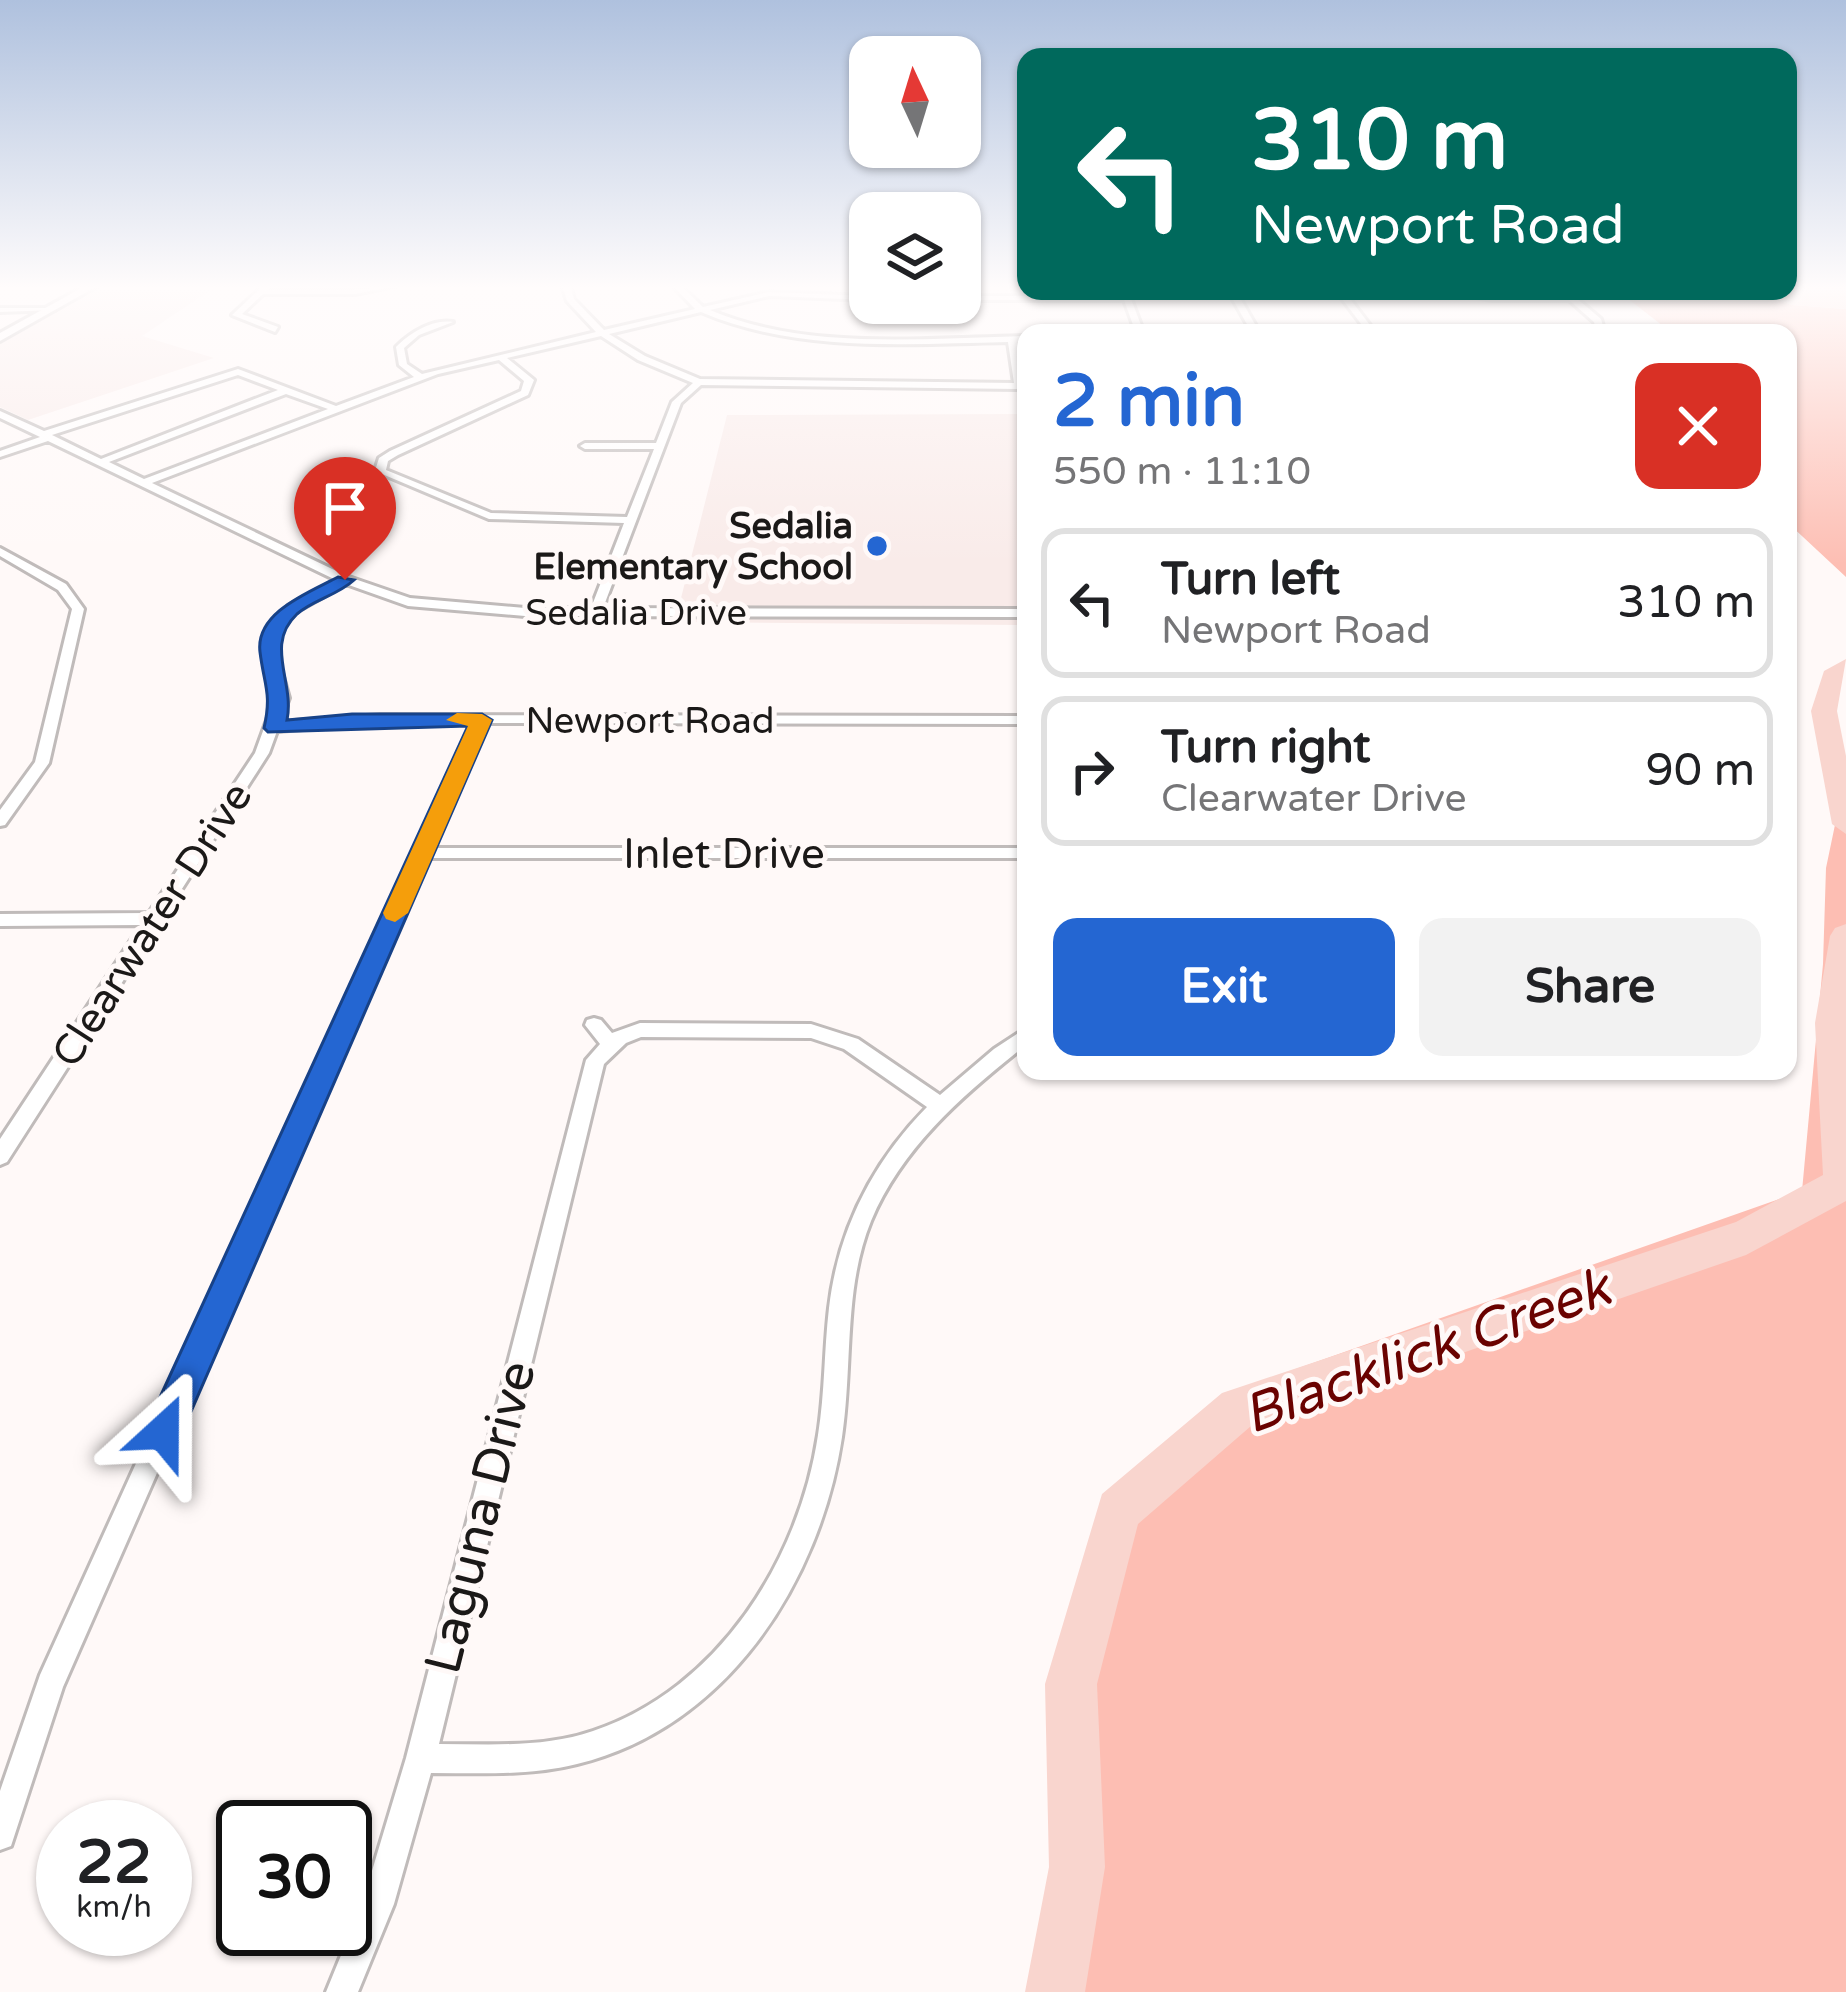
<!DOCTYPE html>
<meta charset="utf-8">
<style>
:root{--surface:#fff;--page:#f2f2f2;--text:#202124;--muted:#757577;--line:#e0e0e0;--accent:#2466d2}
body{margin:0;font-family:"Varela Round",sans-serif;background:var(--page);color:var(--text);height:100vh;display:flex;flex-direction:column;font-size:45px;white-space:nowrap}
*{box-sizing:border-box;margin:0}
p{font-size:39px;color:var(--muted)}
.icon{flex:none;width:66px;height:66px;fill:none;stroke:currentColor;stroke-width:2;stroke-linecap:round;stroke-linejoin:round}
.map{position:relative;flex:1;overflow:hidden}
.side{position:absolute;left:1017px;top:324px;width:780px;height:756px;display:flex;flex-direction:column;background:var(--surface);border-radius:24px;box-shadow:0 3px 9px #0004}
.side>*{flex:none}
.guide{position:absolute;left:1017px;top:48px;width:780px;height:252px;border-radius:24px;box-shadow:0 3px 9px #0004;background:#00695c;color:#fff;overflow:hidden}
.needle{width:78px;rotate:356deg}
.fabs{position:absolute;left:849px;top:36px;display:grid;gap:24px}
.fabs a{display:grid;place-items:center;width:132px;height:132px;border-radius:24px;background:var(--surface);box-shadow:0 3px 9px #0004;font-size:60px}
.speed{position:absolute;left:36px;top:1800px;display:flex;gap:24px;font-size:60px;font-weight:700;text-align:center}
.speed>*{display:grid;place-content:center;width:156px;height:156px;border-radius:50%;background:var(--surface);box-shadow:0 3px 9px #0004;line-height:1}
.speed small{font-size:30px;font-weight:400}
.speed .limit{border:6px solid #111;border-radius:18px;background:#fff;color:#111}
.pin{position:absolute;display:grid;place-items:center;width:102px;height:102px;color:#fff;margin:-123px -51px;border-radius:50% 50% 50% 0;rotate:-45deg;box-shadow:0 0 12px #0007}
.pin .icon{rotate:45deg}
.me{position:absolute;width:132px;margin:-66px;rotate:24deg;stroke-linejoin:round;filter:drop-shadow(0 0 9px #0008)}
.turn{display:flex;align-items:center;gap:42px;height:252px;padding:0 36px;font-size:54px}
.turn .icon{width:156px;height:156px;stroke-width:2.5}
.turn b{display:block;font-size:84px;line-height:102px}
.round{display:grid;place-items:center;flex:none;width:126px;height:126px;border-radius:24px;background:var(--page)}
.overview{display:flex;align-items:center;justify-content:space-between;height:204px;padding:0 36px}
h1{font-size:72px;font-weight:700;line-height:90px;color:var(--accent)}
.action{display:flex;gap:24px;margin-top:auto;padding:24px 36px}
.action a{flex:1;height:138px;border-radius:24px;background:var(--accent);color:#fff;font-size:48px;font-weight:700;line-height:138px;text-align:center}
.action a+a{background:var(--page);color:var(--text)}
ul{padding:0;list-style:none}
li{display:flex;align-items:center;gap:36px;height:150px;margin:0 24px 18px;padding:0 12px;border:6px solid var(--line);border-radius:24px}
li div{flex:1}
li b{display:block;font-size:45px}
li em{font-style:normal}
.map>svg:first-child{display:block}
.built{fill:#f9ebe9}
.green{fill:#fdbeb3}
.water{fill:#f9d5ce}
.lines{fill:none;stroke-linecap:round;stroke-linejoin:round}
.river{fill:#f9d5ce;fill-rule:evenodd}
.minor-casing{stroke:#c0bbba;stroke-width:6}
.tertiary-casing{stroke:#c0bbba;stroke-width:6}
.minor{fill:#fff;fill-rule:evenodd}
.tertiary{fill:#fff;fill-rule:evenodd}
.route{fill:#2466d2;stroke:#174288;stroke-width:3}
.slow{fill:#f59e0b}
.poi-dot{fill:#2466d2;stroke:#fff9f8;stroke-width:4.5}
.labels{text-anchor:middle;stroke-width:10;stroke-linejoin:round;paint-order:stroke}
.far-poi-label{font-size:36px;font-weight:bold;fill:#1b1918;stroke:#fff9f8;text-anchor:end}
.far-street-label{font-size:36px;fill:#1b1918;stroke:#fff9f8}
.street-label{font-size:42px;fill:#1b1918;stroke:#fff9f8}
.near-street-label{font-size:51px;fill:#1b1918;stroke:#fff9f8}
.near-water-label{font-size:54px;font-style:italic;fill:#6a0200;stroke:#fff9f8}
</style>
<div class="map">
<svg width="1846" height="1992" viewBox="0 0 1846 1992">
<rect width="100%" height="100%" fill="#fff9f8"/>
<g class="built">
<path d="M 98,285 L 218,285 L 142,336 L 214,358 L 28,420 L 0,407 L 0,342 Z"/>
<path d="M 1026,414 L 1026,625 L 675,622 L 727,415 Z"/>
</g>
<g class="green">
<path d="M 1618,291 L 1747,291 L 1793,305 L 1846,309 L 1846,577 L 1788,523 L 1788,333 L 1672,333 Z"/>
<path d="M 1846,772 L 1846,1992 L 1055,1992 L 1118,1510 L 1279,1375 L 1802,1191 L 1823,964 L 1826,868 Z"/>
</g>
<path class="water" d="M 1788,285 L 1846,285 L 1846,309 L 1793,305 L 1747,291 L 1788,291 Z"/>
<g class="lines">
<g class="river">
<path d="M 1846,659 L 1837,711 L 1846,756 L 1846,834 L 1832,824 L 1811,711 L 1824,671 Z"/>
<path d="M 1846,924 L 1846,1201 L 1746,1255 L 1251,1426 L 1138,1524 L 1097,1684 L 1105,1867 L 1085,1992 L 1025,1992 L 1049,1867 L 1045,1684 L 1102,1494 L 1222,1393 L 1736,1222 L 1823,1175 L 1815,1023 L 1830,936 L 1835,928 Z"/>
</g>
<defs>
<g id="minor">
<path d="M 264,285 L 270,285 L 269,290 L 355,290 L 399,285 L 355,294 L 263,294 L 242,314 L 278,327 L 275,332 L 232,315 Z"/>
<path d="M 562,285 L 570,285 L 574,299 L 604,330 L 695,309 L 672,285 L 680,285 L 703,307 L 769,292 L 870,296 L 870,300 L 769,296 L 710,310 C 807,351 923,338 1026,336 L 1026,342 L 1017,342 L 1026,389 L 701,385 L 681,403 L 603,608 L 1026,609 L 1026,617 L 525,616 L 408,606 L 346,584 L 296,612 L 279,633 L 275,648 L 289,698 L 280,722 L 380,715 L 1026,716 L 1026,724 L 487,723 L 432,848 L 1026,848 L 1026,858 L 427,858 L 63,1687 L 11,1846 L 0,1850 L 0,1791 L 40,1675 L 472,723 L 380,723 L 277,731 L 269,753 L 7,1162 L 0,1165 L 0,1139 L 141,925 L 0,926 L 0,914 L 149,913 L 255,753 L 275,698 L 263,648 L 267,632 L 288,606 L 336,580 L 48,441 L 0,457 L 0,451 L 40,437 L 0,418 L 0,411 L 44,431 L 238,369 L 336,406 L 414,377 L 399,365 L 396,347 C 411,332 433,319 453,322 L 419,335 L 404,348 L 407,364 L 422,374 L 596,332 L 567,301 ZM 701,312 C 797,353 907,344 1008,342 L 1014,383 L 700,379 L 645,356 L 609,334 ZM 601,336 L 638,360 L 693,383 L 672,402 L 656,443 L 585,443 L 580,446 L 585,449 L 654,449 L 627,517 L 491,513 L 386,470 L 388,461 L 398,455 L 528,395 L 534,380 L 507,358 ZM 499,360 L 524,381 L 521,391 L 390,451 L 379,458 L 375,471 L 489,519 L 624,523 L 591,608 L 525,608 L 410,598 L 349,577 L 152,483 L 438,374 ZM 238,375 L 278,390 L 101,459 L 52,435 ZM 286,394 L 328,409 L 144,479 L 109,462 Z"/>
<path d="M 1120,291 L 1128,291 L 1144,333 L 1136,333 L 1124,300 L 960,300 L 960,296 L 1122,296 Z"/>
<path d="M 1228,291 L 1236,291 L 1260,333 L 1252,333 Z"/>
<path d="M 1336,291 L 1344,291 L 1376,333 L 1368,333 Z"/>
<path d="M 1447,291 L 1492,296 L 1564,296 L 1559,291 L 1568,291 L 1601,319 L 1605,333 L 1597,333 L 1594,322 L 1569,300 L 1492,300 Z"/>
<path d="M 0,308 L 51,308 L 55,310 L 0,312 Z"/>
<path d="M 0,548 L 66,584 L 84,609 L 49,763 L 5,825 L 0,826 L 0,810 L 35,762 L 72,609 L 58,590 L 0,556 Z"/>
<path d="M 594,1018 L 601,1020 L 612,1033 L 640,1023 L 811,1024 L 858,1039 L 940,1095 L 994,1049 L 1026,1028 L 1026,1045 C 964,1094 902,1147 871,1221 C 843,1290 853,1365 842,1437 C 820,1583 726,1728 577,1764 C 529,1776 480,1773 431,1773 L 394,1904 L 358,1992 L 326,1992 L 362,1904 L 406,1758 L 586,1060 L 600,1044 L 585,1025 L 587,1020 ZM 641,1037 L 811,1038 L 844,1049 L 927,1107 C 873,1162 838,1230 829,1308 C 824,1350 825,1392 818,1435 C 799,1561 718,1689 593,1731 C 544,1748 490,1744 439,1744 L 604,1064 L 626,1043 Z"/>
</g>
<path id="tertiary" d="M 87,285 L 99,285 L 0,341 L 0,333 Z"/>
</defs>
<use href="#minor" class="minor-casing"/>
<use href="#tertiary" class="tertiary-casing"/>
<use href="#minor" class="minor"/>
<use href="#tertiary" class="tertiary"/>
</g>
<linearGradient id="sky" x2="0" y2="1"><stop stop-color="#afc1de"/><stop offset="0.51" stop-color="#fffcfc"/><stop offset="1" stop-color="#fffcfc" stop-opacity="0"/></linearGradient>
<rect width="1846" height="564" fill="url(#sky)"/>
<path class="route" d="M 338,577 L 354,580 C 338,595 313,600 297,614 C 264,645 295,682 287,720 L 352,714 L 482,714 L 492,720 L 176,1446 L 163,1451 L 150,1446 L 144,1432 L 150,1419 L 468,726 L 268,732 L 264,728 C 272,693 264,685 260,652 C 255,612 310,592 338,577 Z"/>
<path class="slow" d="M 482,714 L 492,720 L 408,913 L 395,922 L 386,919 L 383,913 L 468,726 L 446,720 L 457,713 Z"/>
<circle class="poi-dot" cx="877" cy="546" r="12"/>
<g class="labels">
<g class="far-poi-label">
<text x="853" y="538">Sedalia<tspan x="853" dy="41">Elementary School</tspan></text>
</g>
<g class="far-street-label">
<text x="636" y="625">Sedalia Drive</text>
<text x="650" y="733">Newport Road</text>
</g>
<g class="street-label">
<text x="724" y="868">Inlet Drive</text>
<text transform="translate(151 924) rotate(-57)" y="15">Clearwater Drive</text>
</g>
<g class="near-street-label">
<text transform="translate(479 1517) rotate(-76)" y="18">Laguna Drive</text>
</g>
<g class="near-water-label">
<text transform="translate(1426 1350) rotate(-20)" y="19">Blacklick Creek</text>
</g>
</g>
</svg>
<div class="fabs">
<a><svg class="needle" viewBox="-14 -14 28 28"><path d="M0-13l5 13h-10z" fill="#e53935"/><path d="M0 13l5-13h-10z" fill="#757577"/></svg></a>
<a><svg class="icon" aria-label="layers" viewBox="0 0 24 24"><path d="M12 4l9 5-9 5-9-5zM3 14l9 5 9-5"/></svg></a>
</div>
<div class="speed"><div>22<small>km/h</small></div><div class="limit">30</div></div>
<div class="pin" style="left:345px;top:580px;background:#d93025"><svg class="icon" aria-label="arrive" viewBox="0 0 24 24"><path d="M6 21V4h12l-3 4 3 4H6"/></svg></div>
<svg class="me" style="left:163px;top:1432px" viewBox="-20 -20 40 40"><path d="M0-17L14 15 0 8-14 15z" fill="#2466d2" stroke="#fff" stroke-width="4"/></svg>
<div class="guide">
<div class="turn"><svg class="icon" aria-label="left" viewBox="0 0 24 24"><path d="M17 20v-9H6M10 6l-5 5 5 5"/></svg><div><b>310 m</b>Newport Road</div></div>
</div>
<section class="side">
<div class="overview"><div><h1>2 min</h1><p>550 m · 11:10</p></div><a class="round" style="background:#d93025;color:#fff"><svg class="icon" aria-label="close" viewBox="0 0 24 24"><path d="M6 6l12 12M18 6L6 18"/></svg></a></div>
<ul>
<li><svg class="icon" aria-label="left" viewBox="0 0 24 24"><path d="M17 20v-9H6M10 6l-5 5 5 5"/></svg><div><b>Turn left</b><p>Newport Road</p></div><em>310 m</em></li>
<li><svg class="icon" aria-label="right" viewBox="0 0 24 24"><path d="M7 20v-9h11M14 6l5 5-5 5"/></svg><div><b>Turn right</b><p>Clearwater Drive</p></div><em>90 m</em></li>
</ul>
<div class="action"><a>Exit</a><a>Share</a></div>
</section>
</div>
